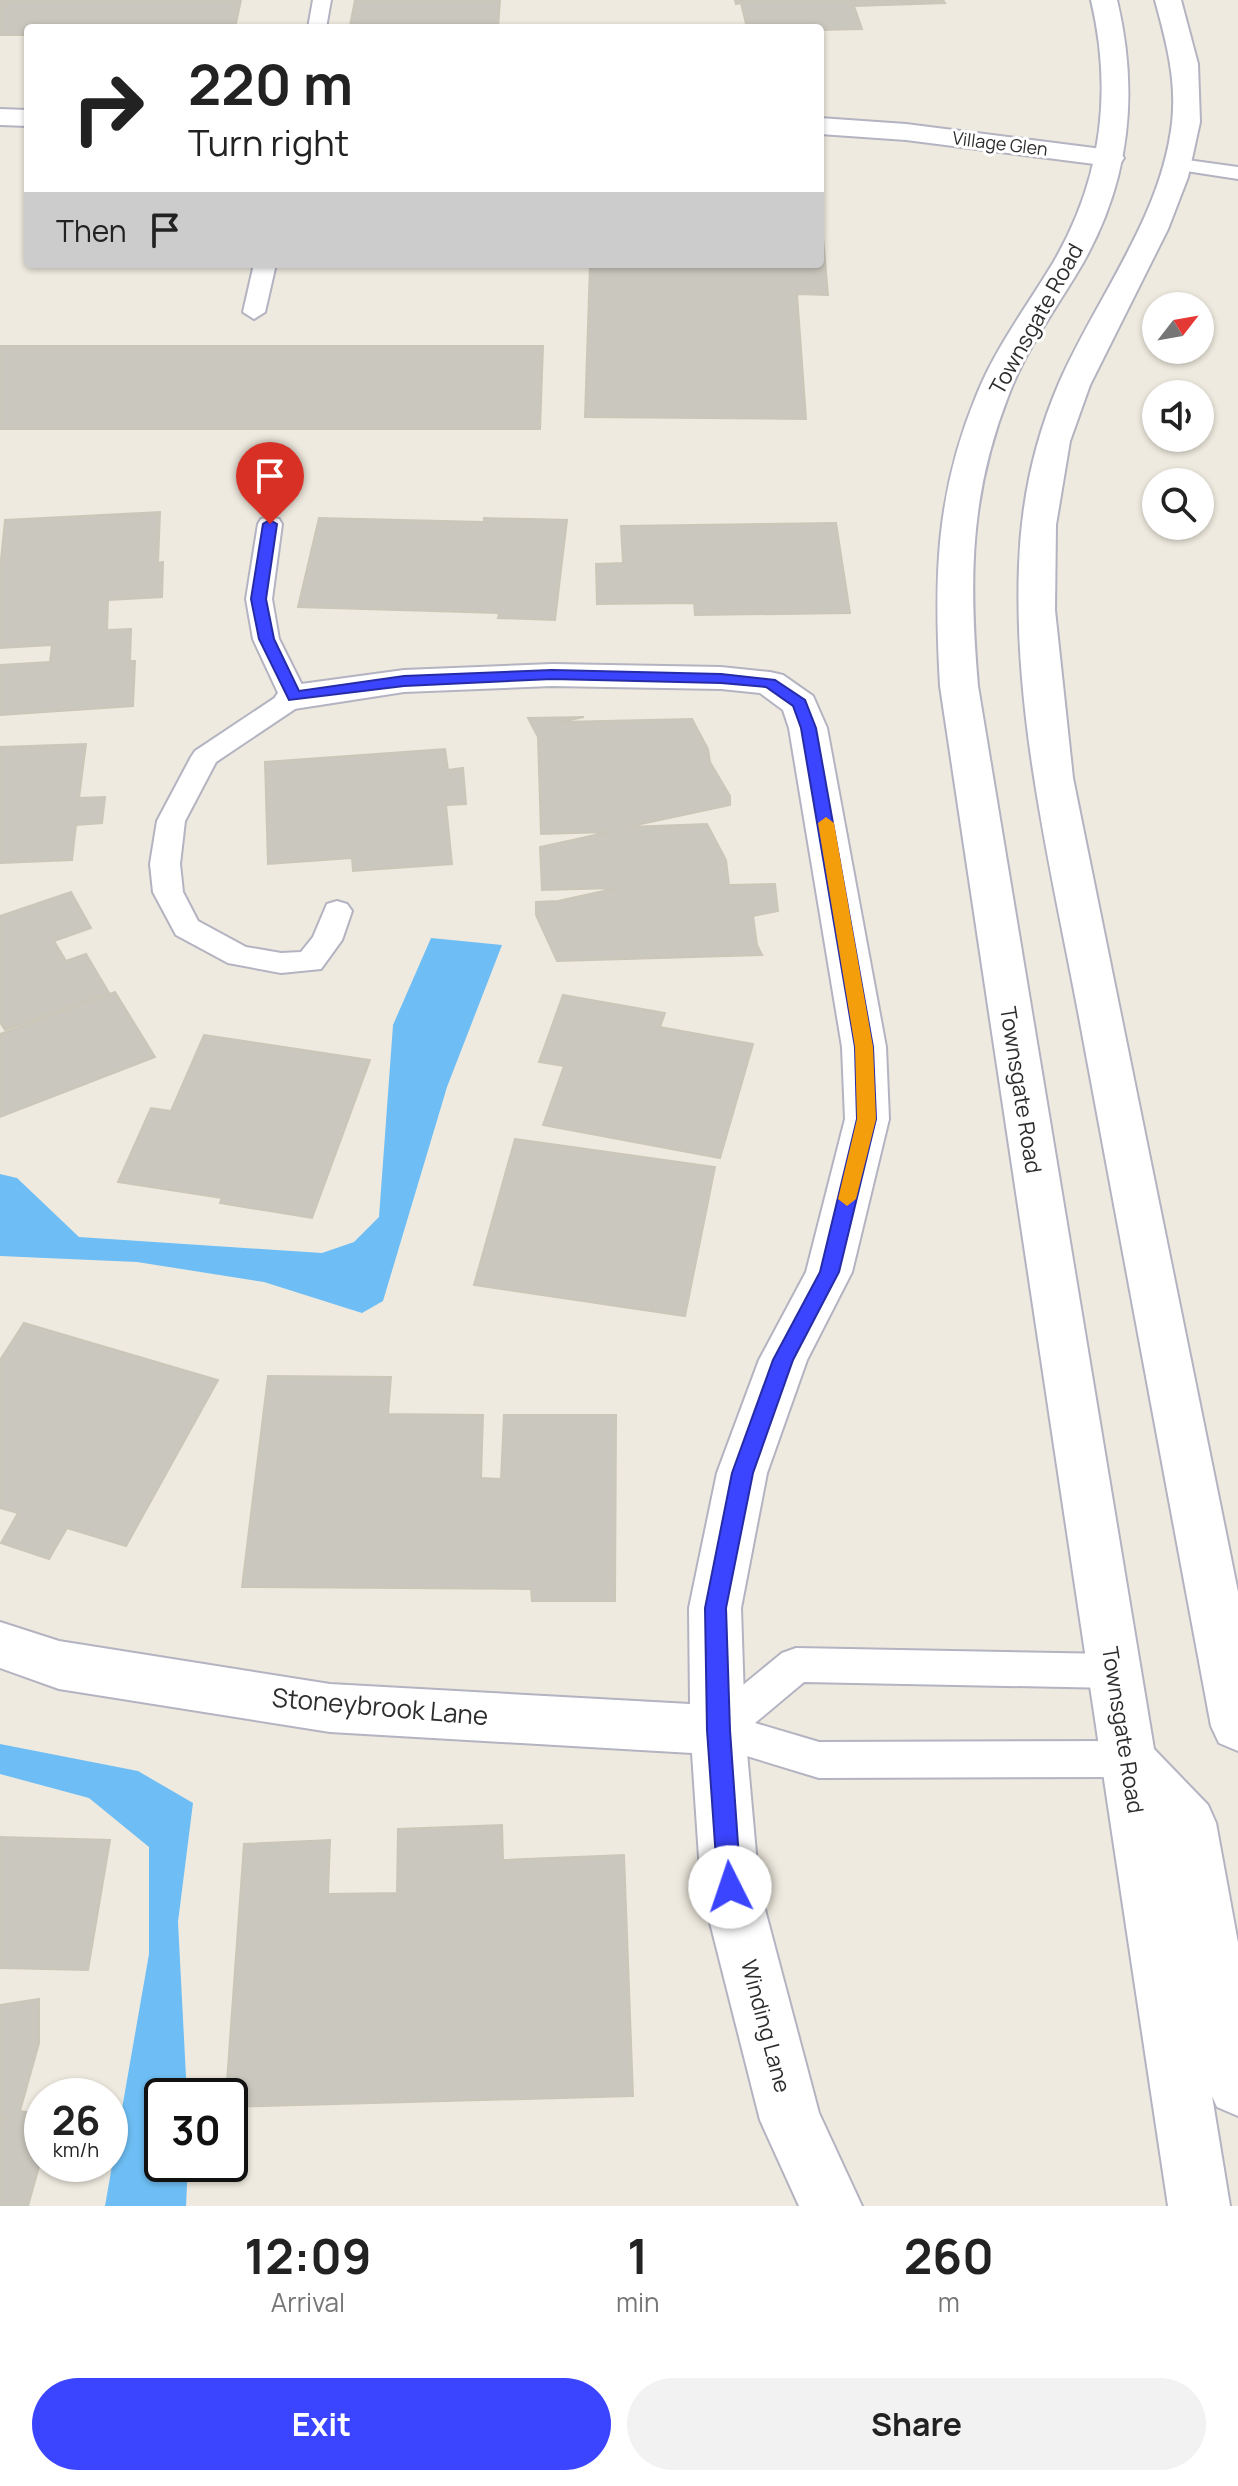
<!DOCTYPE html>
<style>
:root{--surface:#fff;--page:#f2f2f2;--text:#222;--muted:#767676;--accent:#3b44ff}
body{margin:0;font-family:Manrope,sans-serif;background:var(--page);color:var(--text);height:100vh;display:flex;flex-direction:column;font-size:30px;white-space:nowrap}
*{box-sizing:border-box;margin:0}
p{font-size:26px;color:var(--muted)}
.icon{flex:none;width:44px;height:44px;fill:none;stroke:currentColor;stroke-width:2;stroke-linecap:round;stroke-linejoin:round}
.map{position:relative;height:2206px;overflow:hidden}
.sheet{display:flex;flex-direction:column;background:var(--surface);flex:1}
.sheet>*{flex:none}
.hud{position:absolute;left:24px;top:24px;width:800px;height:244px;border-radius:8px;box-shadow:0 2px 6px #0004;background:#fff;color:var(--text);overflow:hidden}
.needle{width:52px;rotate:59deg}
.controls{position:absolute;left:1142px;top:292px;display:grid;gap:16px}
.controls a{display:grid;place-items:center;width:72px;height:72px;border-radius:50%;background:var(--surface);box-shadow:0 2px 6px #0004;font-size:40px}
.speed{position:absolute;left:24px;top:2078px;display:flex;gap:16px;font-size:40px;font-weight:700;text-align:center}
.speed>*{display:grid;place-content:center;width:104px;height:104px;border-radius:50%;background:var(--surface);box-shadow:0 2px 6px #0004;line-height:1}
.speed small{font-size:20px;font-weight:400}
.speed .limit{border:4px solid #111;border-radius:12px;background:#fff;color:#111}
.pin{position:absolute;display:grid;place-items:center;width:68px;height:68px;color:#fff;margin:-82px -34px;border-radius:50% 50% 50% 0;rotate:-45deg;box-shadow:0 0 8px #0007}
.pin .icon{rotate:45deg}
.me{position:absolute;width:88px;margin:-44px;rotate:356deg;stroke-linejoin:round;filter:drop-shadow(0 0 6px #0008)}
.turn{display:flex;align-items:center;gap:28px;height:168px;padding:0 32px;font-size:36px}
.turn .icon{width:104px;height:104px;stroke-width:2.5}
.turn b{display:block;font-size:56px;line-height:68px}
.then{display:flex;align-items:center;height:76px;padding:0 32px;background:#0003;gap:16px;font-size:30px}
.eta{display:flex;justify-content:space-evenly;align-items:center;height:136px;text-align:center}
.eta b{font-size:48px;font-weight:700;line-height:56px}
.primary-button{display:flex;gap:16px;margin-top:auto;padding:16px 32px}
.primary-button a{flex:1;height:92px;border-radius:48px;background:var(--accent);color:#fff;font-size:32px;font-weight:700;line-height:92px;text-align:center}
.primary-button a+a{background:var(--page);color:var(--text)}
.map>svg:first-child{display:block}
.water{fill:#6ebef5}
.building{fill:#cac7be;stroke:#cbc7b8;stroke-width:2}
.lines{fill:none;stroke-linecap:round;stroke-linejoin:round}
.service-casing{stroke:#b3b3c1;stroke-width:4}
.minor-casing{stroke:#b3b3c1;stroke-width:4}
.tertiary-casing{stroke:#b3b3c1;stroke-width:4}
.service{fill:#fff;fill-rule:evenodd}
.minor{fill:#fff;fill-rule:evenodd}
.tertiary{fill:#fff;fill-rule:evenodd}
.route{fill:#3b44ff;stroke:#262ca6;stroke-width:2}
.slow{fill:#f59e0b}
.labels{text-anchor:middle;stroke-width:6;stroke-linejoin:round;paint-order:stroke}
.far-street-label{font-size:18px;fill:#2d2d2d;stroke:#fff}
.street-label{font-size:22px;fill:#2d2d2d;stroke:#fff}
.near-street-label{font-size:26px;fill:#2d2d2d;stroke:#fff}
</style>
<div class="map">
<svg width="1238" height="2206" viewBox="0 0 1238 2206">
<rect width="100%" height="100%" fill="#efeadf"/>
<g class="water">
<path d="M 431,938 L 502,945 L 447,1087 L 383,1301 L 362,1313 L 264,1282 L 137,1262 L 0,1256 L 0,1174 L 17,1178 L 79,1237 L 322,1253 L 354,1242 L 379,1217 L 393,1025 Z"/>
<path d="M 0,1744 L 138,1771 L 193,1803 L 178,1922 L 187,2096 L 162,2096 L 162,2164 L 188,2164 L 186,2206 L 105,2206 L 149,1954 L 149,1847 L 89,1798 L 0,1774 Z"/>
</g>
<g class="building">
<path d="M 0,0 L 241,0 L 235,28 L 28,28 L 28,35 L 0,35 Z"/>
<path d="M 355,0 L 500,0 L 498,28 L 350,26 Z"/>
<path d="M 735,0 L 943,0 L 945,3 L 854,6 L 862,29 L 820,30 L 747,28 L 741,3 L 736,4 Z"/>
<path d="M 821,215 L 828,295 L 797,294 L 806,419 L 585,417 L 590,264 L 820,264 Z"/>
<path d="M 0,346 L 543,346 L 540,429 L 0,429 Z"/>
<path d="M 160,512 L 158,563 L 163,562 L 162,597 L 108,600 L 107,630 L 131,629 L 130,661 L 135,661 L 133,706 L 0,715 L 0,665 L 50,662 L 52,645 L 0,648 L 0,570 L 5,520 Z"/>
<path d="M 319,518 L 484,522 L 484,518 L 567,520 L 555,620 L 498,618 L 499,613 L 298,607 Z"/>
<path d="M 836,523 L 850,613 L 695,615 L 694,603 L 597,604 L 596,564 L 623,563 L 621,526 Z"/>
<path d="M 584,717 L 560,722 L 692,719 L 708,749 L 710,762 L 730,796 L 730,805 L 627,827 L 707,824 L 726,860 L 729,885 L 775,884 L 778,911 L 753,916 L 757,945 L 762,955 L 557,961 L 536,915 L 536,902 L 558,901 L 617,888 L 542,890 L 540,847 L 609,832 L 541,834 L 538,737 L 528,718 Z"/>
<path d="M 86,744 L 79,798 L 105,797 L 102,823 L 76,825 L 72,860 L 0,863 L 0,747 Z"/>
<path d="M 445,749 L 448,770 L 463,768 L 466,804 L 446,805 L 452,864 L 353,871 L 352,858 L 268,864 L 265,762 Z"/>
<path d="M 71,892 L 91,928 L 54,941 L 66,961 L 86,954 L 109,993 L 5,1030 L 0,1022 L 0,916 Z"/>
<path d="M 115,992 L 155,1057 L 0,1117 L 0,1034 Z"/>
<path d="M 563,995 L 665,1013 L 660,1027 L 753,1044 L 720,1158 L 543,1125 L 564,1066 L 539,1062 Z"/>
<path d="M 204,1035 L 370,1060 L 312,1218 L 220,1203 L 222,1198 L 118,1182 L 151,1108 L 171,1111 Z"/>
<path d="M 515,1139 L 715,1167 L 685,1316 L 474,1285 Z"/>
<path d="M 24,1323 L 218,1380 L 126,1546 L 67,1528 L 49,1559 L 1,1543 L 18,1513 L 0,1508 L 0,1360 Z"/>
<path d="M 268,1376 L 391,1377 L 388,1414 L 483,1415 L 481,1478 L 501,1479 L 504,1415 L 616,1415 L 615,1601 L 532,1601 L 531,1589 L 242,1587 Z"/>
<path d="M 502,1825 L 503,1860 L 624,1855 L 633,2096 L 230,2107 L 230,2096 L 226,2096 L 244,1844 L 330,1840 L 328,1894 L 397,1893 L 398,1829 Z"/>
<path d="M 0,1837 L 110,1840 L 88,1970 L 0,1968 Z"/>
<path d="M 39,1999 L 39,2043 L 20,2111 L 42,2114 L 42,2156 L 28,2206 L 0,2206 L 0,2120 L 5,2119 L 0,2118 L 0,2005 Z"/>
</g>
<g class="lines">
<defs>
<g id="service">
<path d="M 313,0 L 331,0 L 326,28 L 308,28 Z"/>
<path d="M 1180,159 L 1238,167 L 1238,179 L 1173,169 L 1170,165 Z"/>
<path d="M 254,264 L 276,264 L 265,312 L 254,319 L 243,312 Z"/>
<path d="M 270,517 L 279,519 L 282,524 L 272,599 L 279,639 L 308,697 L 304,703 L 216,762 L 185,821 L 180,864 L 183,892 L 198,921 L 246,947 L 281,953 L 301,952 L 313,937 L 327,904 L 337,901 L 347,904 L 352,911 L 342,940 L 321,969 L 281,973 L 228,963 L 176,935 L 153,892 L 150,864 L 157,821 L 191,757 L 195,751 L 279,695 L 253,639 L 246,599 L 258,524 L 261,519 Z"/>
<path d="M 796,1648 L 1114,1654 L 1128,1659 L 1133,1671 L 1128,1683 L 1114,1688 L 804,1682 L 755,1723 L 819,1742 L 1127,1741 L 1141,1746 L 1147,1759 L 1141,1772 L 1127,1777 L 819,1778 L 704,1743 L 698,1730 L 704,1717 L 782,1653 Z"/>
</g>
<g id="minor">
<path d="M 0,109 L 28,110 L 28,126 L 0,125 Z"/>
<path d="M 820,118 L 906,124 L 1110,150 L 1120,152 L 1124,158 L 1120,164 L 1110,166 L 906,140 L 820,134 Z"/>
<path d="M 552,664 L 721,667 L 770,672 L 783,675 L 813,696 L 827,728 L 886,1047 L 889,1119 L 852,1272 L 807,1360 L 767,1473 L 741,1608 L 745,1730 L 759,1887 L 819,2113 L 862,2206 L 799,2206 L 760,2120 L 701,1887 L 692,1753 L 330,1732 L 59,1689 L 0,1668 L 0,1622 L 59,1641 L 330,1684 L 690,1704 L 689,1608 L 717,1473 L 759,1360 L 806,1272 L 845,1119 L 842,1047 L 789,728 L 783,710 L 760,693 L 721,689 L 552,686 L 404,692 L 294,709 L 281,705 L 275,697 L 281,689 L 294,685 L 404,670 Z"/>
</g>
<g id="tertiary">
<path d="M 1091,0 L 1117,0 C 1139,92 1130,180 1083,263 C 1058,306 1027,347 1009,394 C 969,496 969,580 978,686 L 1154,1749 L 1208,1805 L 1216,1823 L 1238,1943 L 1238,2116 L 1217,2107 L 1212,2096 L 1230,2206 L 1168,2206 L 940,686 C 934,579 935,495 977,394 C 996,347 1027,306 1053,263 C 1101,181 1113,92 1091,0 Z"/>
<path d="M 1155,0 L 1181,0 L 1198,64 L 1200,122 L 1188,177 L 1168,229 L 1090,385 L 1070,441 L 1056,525 L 1055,610 L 1073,778 L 1238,1592 L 1238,1751 L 1219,1743 L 1211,1726 C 1168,1495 1125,1264 1082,1033 C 1054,880 1013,722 1019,565 C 1021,503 1034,441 1059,383 C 1096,298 1161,218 1172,123 C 1177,80 1166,41 1155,0 Z"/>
</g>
</defs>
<use href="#service" class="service-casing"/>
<use href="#minor" class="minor-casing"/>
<use href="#tertiary" class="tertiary-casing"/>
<use href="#service" class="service"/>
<use href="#minor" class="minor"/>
<use href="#tertiary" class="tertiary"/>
</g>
<path class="route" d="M 270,520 L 277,524 L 266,599 L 274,639 L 299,691 L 404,676 L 552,670 L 721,674 L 775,680 L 805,700 L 816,728 L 873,1047 L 876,1119 L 839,1272 L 793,1360 L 753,1473 L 726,1608 L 730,1730 L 741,1887 L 738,1895 L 730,1898 L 721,1895 L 718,1887 L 707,1730 L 705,1608 L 732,1473 L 773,1360 L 820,1272 L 857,1119 L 855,1047 L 801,728 L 793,706 L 766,687 L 721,683 L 552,679 L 404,686 L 289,700 L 259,639 L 251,599 L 263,524 Z"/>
<path class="slow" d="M 826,817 L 834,823 L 873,1047 L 876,1119 L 856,1199 L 847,1206 L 838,1199 L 857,1119 L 855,1047 L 818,823 Z"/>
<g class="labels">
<g class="far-street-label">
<text transform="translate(1000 144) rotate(7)" y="6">Village Glen</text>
</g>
<g class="street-label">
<text transform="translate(1036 319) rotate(-61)" y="8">Townsgate Road</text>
<text transform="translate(1021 1090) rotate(81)" y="8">Townsgate Road</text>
<text transform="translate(1123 1730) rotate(81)" y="8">Townsgate Road</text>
<text transform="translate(766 2026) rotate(75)" y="8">Winding Lane</text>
</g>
<g class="near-street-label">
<text transform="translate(380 1707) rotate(5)" y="9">Stoneybrook Lane</text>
</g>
</g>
</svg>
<div class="controls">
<a><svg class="needle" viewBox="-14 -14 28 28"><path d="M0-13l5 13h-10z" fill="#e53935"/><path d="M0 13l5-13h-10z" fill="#767676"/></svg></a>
<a><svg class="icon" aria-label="sound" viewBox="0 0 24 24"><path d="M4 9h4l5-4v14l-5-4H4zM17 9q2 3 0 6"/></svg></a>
<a><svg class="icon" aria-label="search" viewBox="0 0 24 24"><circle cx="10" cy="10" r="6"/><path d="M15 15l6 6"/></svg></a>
</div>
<div class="speed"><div>26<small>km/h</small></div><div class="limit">30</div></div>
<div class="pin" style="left:270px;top:524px;background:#d93025"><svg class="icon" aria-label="arrive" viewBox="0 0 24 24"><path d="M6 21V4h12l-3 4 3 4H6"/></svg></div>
<svg class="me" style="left:730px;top:1887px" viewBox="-20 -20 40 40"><circle r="19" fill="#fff"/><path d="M0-13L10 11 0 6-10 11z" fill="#3b44ff"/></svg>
<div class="hud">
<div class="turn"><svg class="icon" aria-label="right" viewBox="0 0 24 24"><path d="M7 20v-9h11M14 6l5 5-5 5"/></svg><div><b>220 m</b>Turn right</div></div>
<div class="then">Then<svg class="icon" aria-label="arrive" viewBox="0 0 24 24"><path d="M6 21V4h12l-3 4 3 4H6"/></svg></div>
</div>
</div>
<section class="sheet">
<div class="eta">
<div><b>12:09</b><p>Arrival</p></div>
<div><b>1</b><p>min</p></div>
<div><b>260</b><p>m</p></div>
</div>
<div class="primary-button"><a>Exit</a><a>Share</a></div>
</section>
